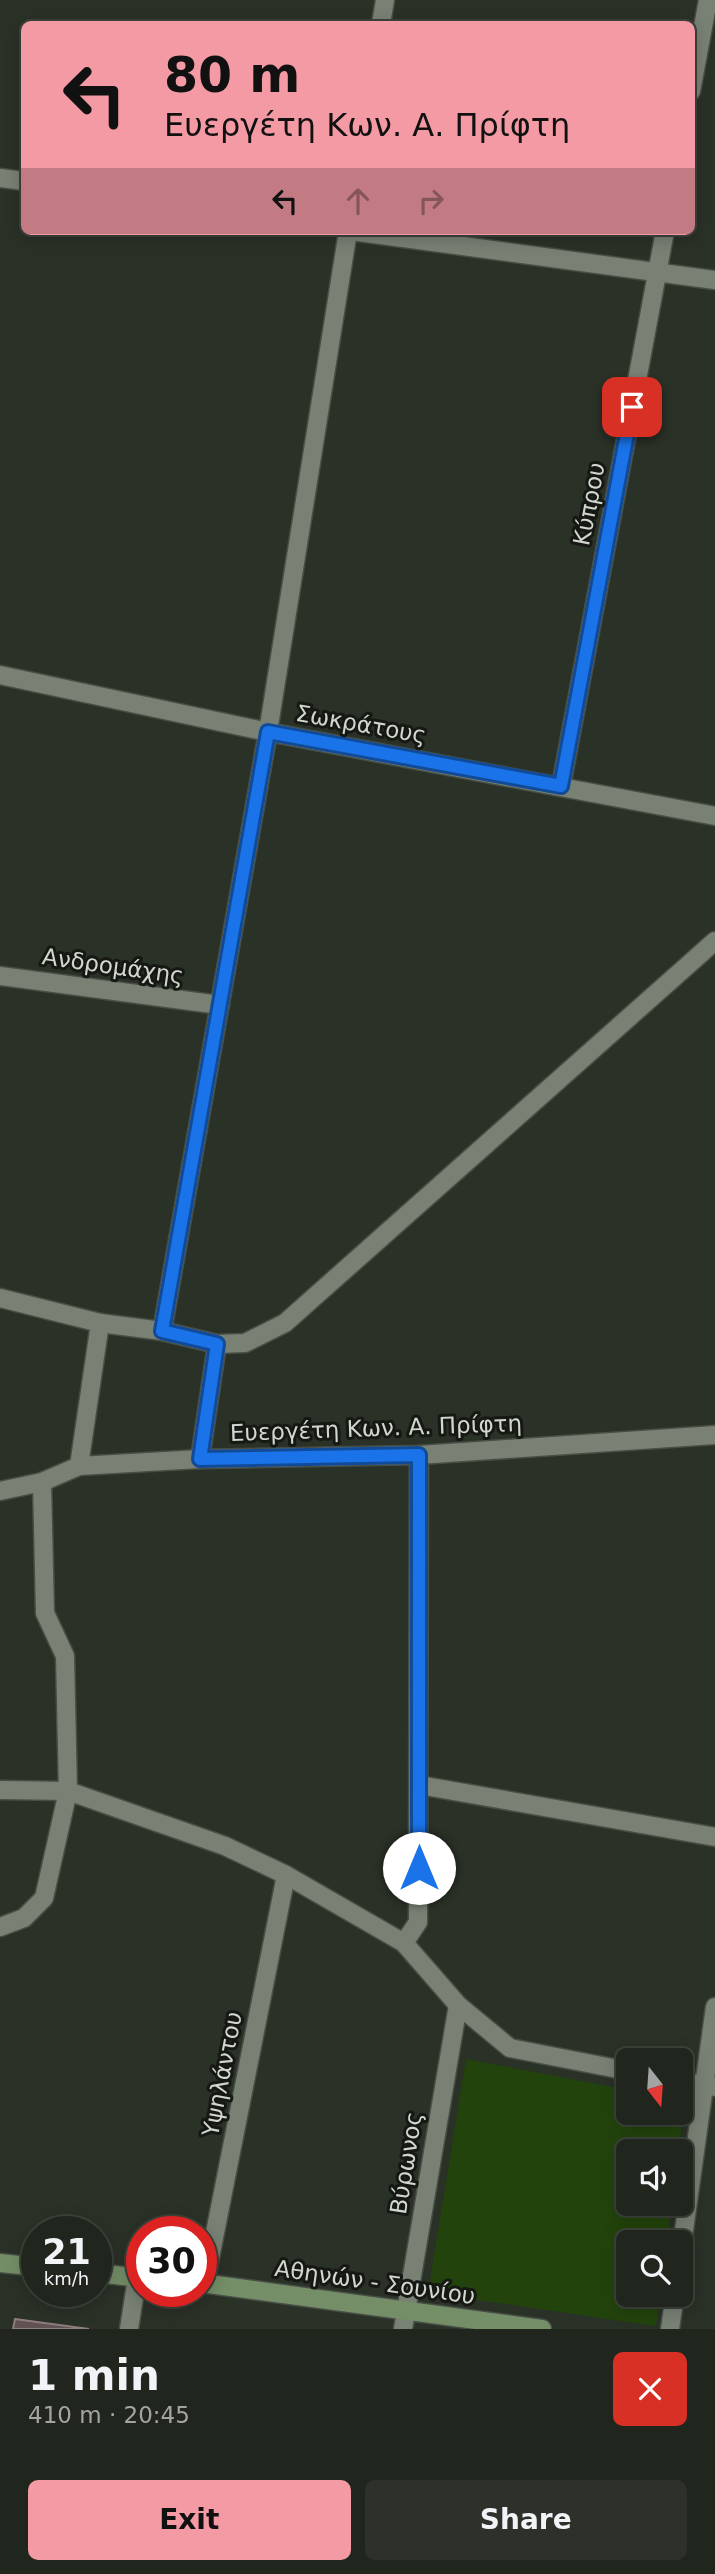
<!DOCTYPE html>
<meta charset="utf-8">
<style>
:root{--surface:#20251d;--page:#2d312a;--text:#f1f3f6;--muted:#a2a5a4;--line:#3d423b;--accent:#f49aa4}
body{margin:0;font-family:"DejaVu Sans",sans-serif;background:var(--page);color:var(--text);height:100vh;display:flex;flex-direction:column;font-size:26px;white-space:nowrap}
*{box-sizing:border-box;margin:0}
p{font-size:23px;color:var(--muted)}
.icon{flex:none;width:38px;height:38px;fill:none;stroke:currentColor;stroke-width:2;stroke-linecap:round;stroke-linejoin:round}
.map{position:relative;height:2329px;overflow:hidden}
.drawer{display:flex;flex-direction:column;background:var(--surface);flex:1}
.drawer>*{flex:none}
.top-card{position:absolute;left:21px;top:21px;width:674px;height:214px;border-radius:10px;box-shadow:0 4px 18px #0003,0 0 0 2px var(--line);background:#f49aa4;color:#111;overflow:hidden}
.needle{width:46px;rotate:163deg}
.buttons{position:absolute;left:616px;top:2048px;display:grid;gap:14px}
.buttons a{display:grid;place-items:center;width:77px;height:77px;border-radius:10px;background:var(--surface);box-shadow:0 4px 18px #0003,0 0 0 2px var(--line);font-size:35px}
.speed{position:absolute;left:21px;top:2216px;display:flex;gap:14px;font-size:35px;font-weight:700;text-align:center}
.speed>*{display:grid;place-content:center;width:91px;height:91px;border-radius:50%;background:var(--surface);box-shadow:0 4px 18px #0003,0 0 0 2px var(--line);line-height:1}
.speed small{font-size:18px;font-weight:400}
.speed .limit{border:10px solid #d22;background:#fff;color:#111}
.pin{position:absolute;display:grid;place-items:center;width:60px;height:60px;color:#fff;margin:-30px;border-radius:14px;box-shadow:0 4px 10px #0006}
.me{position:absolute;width:77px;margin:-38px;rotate:0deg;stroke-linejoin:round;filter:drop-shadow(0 0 5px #0008)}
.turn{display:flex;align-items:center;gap:24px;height:147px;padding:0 28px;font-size:32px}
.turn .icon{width:91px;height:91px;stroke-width:2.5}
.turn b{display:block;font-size:49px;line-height:60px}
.lanes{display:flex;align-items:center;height:66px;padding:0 28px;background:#0003;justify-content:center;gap:35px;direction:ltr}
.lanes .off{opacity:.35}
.round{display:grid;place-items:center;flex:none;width:74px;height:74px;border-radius:10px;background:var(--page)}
.overview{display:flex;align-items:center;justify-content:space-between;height:119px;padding:0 28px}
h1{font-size:42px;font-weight:700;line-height:52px}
.primary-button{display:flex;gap:14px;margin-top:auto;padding:14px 28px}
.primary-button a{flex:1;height:80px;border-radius:10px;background:var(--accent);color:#111;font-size:28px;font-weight:700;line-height:80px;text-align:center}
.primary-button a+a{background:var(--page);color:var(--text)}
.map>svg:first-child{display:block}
.green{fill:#22440c}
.building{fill:#615253;stroke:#8e7d7e;stroke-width:2}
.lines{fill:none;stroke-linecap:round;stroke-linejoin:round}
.minor-casing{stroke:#484e45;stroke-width:21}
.major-casing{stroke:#484e45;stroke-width:21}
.minor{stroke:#798175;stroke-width:18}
.major{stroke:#748f68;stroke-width:18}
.route-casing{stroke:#114b97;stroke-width:18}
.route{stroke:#1a73e8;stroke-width:12}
.labels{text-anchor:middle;stroke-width:6;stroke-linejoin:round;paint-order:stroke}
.street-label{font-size:23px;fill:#d1d6cf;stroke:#151813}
</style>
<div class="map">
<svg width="715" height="2329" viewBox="0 0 715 2329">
<rect width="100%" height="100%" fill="#2a3127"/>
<path class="green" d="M 466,2059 L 628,2090 L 628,2112 L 681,2112 L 681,2100 L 685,2101 L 678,2151 L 628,2151 L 628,2203 L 672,2203 L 667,2242 L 628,2242 L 628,2294 L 660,2294 L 656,2326 L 428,2293 Z"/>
<path class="building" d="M 15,2319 L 89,2329 L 13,2329 Z"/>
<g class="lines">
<defs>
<g id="minor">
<path d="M 381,24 L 385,0"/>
<path d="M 691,91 L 708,0"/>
<path d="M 0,178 L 24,181"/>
<path d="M 351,231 L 715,280"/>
<path d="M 0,675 L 268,732 L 715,816"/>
<path d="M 561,786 L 665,231"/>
<path d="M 0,976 L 220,1005"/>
<path d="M 0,1298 L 100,1323 L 162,1331 L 217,1344"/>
<path d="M 162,1331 L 268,732 L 348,231"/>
<path d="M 200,1459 L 217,1344 L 245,1343 L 285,1323 L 715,941"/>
<path d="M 79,1466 L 100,1323"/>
<path d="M 0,1491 L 42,1482 L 79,1466 L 200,1459 L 419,1455 L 715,1435"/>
<path d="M 419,1785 L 715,1837"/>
<path d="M 0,1790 L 68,1791 L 225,1846 L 286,1875 L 404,1943 L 458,2005 L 510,2048 L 628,2071"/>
<path d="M 0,1927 L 24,1918 L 44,1898 L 68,1791 L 65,1656 L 45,1613 L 42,1482"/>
<path d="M 404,1943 L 418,1922 L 419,1455"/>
<path d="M 681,2081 L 715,2087"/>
<path d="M 681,2252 L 715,2007"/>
<path d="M 205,2283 L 286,1875"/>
<path d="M 129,2329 L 137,2278"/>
<path d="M 403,2329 L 458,2005"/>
<path d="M 670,2329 L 675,2294"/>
</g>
<g id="major">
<path d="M 0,2263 L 37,2267"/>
<path d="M 96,2273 L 142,2278"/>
<path d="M 201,2283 L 542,2329"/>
</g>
</defs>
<use href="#minor" class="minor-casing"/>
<use href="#major" class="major-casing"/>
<use href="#minor" class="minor"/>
<use href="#major" class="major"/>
</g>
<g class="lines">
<defs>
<path id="route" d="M 419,1868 L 419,1455 L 200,1459 L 217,1344 L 162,1331 L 268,732 L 561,786 L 632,407"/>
</defs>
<use href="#route" class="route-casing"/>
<use href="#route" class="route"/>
</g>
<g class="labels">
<g class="street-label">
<text transform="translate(589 504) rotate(-79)" y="8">Κύπρου</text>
<text transform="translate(361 724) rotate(10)" y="8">Σωκράτους</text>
<text transform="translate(113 966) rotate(8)" y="8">Ανδρομάχης</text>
<text transform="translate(376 1428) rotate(-2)" y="8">Ευεργέτη Κων. Α. Πρίφτη</text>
<text transform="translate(222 2074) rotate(-79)" y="8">Υψηλάντου</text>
<text transform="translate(406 2163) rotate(-81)" y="8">Βύρωνος</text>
<text transform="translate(375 2282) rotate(8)" y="8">Αθηνών - Σουνίου</text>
</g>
</g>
</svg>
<div class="buttons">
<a><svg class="needle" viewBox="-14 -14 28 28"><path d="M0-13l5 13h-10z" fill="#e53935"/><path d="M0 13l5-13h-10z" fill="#a2a5a4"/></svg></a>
<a><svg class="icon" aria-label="sound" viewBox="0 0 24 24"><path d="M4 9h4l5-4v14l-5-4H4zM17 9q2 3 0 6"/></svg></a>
<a><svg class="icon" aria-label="search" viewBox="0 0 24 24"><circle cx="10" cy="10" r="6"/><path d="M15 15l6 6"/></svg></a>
</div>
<div class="speed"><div>21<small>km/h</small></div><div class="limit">30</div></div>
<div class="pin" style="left:632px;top:407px;background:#d93025"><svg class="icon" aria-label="arrive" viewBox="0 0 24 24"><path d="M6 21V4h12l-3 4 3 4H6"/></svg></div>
<svg class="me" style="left:419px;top:1868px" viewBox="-20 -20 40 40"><circle r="19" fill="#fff"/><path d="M0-13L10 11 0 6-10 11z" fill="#1a73e8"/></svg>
<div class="top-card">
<div class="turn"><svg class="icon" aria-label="left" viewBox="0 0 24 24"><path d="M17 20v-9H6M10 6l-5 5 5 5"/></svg><div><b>80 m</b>Ευεργέτη Κων. Α. Πρίφτη</div></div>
<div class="lanes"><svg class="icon" aria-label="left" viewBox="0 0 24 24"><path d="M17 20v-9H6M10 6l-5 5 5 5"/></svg><svg class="icon off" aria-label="ahead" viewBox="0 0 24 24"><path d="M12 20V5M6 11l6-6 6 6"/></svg><svg class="icon off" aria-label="right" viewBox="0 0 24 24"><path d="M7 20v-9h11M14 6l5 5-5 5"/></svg></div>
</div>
</div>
<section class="drawer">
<div class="overview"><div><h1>1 min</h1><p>410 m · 20:45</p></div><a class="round" style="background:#d93025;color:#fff"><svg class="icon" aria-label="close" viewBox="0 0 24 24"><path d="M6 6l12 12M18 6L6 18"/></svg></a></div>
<div class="primary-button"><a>Exit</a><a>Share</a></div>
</section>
